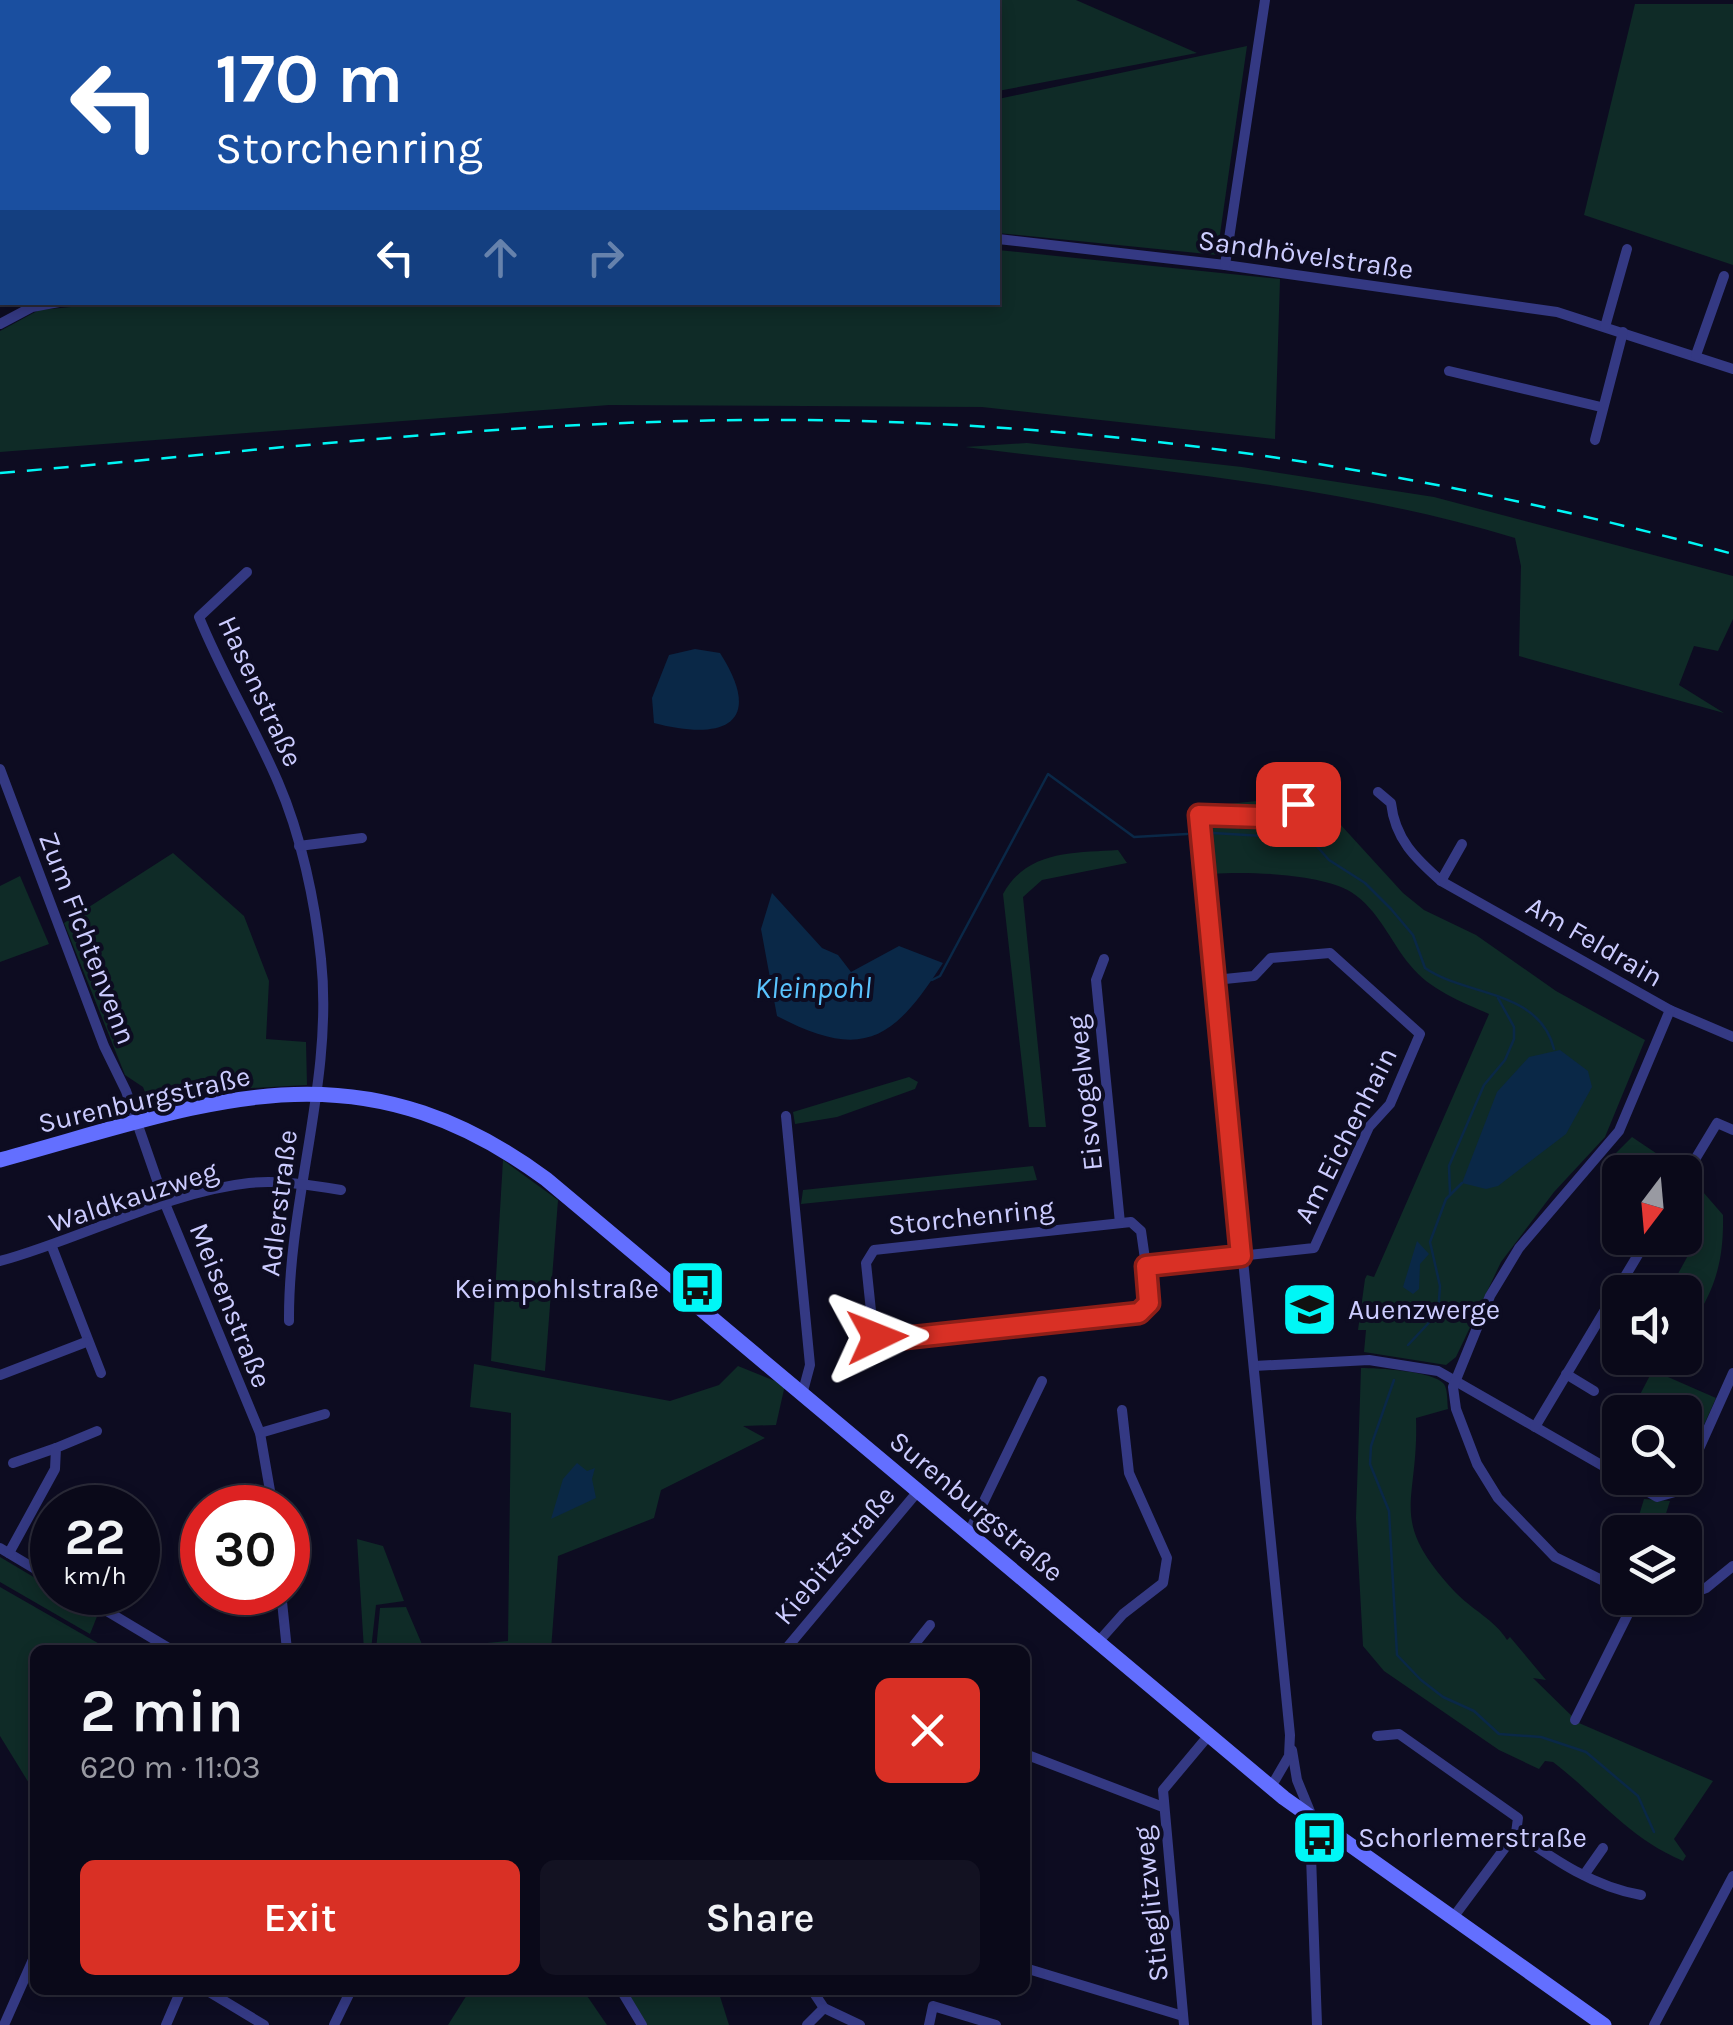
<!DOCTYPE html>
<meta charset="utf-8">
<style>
:root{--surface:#0a0919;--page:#131222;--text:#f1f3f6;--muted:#999aa2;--line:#2a2a38;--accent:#d93025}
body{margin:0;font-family:Karla,sans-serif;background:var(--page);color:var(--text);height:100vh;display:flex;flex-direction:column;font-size:38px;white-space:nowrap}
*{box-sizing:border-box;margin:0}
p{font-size:32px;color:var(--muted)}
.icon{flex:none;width:55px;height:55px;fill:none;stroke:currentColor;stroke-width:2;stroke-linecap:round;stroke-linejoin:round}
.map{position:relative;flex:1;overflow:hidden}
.drawer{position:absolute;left:30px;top:1645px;width:1000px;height:350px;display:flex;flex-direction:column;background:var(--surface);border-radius:15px;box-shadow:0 5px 15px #0003,0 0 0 2px var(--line)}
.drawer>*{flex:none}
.hud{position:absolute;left:0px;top:0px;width:1000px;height:305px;box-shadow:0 5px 15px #0003,0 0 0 2px var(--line);background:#1a4fa0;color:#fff;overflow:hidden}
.needle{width:65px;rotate:196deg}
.controls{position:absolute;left:1602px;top:1155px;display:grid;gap:20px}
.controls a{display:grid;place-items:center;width:100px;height:100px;border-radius:15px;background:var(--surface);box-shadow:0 5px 15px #0003,0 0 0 2px var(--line);font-size:50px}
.speed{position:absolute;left:30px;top:1485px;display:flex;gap:20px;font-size:50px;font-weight:700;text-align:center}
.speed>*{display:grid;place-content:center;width:130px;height:130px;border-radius:50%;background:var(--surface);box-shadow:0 5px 15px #0003,0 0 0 2px var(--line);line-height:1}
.speed small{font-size:25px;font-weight:400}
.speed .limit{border:15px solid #d22;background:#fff;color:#111}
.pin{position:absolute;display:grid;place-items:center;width:85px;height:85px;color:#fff;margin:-42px;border-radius:20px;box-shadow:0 5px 15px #0006}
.me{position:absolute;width:110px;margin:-55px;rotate:88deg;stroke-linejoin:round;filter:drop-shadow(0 0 8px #0008)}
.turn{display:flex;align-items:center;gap:35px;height:210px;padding:0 50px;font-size:45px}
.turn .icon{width:130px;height:130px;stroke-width:2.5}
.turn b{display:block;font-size:70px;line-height:85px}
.lanes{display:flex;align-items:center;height:95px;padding:0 50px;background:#0003;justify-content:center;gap:50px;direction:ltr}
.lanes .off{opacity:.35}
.round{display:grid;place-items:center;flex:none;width:105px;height:105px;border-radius:15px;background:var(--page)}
.head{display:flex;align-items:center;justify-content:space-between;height:170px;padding:0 50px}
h1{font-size:60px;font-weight:600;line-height:75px}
.action{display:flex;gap:20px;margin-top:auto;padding:20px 50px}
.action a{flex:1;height:115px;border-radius:15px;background:var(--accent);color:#fff;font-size:40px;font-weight:600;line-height:115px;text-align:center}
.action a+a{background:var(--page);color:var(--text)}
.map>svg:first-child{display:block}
.green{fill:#0f2b27}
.water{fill:#0a2847}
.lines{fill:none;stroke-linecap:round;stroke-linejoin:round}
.stream{stroke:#0a2847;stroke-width:2.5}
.street{stroke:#343983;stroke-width:10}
.secondary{stroke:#636fff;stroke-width:15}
.rail{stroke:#00f7f6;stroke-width:2.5;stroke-dasharray:15 12;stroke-linecap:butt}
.route-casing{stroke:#8d1f18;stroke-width:25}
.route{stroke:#d93025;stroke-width:18}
.labels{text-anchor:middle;stroke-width:8;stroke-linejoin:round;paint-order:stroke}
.street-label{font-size:28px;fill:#ccf;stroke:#0d0c21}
.poi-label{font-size:28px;fill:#ccf;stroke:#0d0c21;text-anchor:start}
.water-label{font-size:30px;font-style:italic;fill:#5ac4ff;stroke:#0d0c21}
</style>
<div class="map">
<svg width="1733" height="2025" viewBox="0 0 1733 2025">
<rect width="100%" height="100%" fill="#0d0c21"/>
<g class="green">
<path d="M 20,0 L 560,0 L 561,2 L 14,2 Z"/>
<path d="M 594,0 L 937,0 L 938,2 L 595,2 Z"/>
<path d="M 943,0 L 1076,0 L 1197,53 L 998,91 L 998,2 Z"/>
<path d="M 1635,4 L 1733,4 L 1733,265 L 1584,215 Z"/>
<path d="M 1247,46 L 1217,255 L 998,233 L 998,99 Z"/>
<path d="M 998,250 L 1280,279 L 1275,439 L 982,407 L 609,405 L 0,452 L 0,331 L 39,310 L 125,302 L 998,302 Z"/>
<path d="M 1027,443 L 1242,467 L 1434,497 L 1733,576 L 1733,619 L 1718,651 L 1694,646 L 1679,685 L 1724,713 L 1519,656 L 1521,566 L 1515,538 C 1337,484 1150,470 965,447 Z"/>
<path d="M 1327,794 L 1329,812 L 1403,893 L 1424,910 L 1476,935 L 1556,991 L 1645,1040 L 1605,1137 L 1554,1192 L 1501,1262 L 1456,1357 L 1446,1365 L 1364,1352 L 1366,1330 L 1358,1330 L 1365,1279 L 1367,1275 L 1374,1277 L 1489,1014 C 1460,1001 1430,990 1410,965 C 1390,941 1379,910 1351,892 C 1322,874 1247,871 1213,874 L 1208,806 Z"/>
<path d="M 1118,850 L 1127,863 L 1042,880 L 1023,897 L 1046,1127 L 1029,1127 L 1003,894 C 1027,850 1074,853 1118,850 Z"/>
<path d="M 173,853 L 244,916 L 269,981 L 266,1039 L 306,1042 L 307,1085 L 217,1090 L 150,1105 L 143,1087 L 125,1075 L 64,923 Z"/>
<path d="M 20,876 L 49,944 L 0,962 L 0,886 Z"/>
<path d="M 909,1077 L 918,1082 L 915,1089 L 837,1117 L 795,1124 L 793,1112 Z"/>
<path d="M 1632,1137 L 1681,1170 L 1680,1172 L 1647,1172 L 1614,1155 Z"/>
<path d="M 503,1160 L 558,1200 L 545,1371 L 491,1361 Z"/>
<path d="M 1033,1166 L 1037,1180 L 801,1204 L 803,1190 Z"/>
<path d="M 1690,1177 L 1723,1215 C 1724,1264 1714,1294 1685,1334 L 1685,1292 L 1668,1292 L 1691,1250 L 1695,1221 L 1685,1211 L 1685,1186 Z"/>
<path d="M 1659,1358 L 1671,1358 L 1668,1377 L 1716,1398 L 1685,1467 L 1685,1412 L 1631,1412 Z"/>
<path d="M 474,1364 L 670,1401 L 719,1385 L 738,1366 L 785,1385 L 776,1425 L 743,1426 L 765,1438 L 661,1490 L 654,1518 L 558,1556 L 551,1650 L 376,1650 L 380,1608 L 406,1607 L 424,1649 L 508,1641 L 511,1413 L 470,1407 Z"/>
<path d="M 1361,1368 C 1377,1368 1434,1371 1444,1384 C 1448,1390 1447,1402 1448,1409 L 1416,1418 C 1419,1506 1386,1517 1455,1592 C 1471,1609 1495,1620 1507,1640 L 1510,1637 L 1546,1680 L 1533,1678 L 1579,1723 L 1713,1781 L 1674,1839 L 1686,1856 L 1683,1861 C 1627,1837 1600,1798 1553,1762 L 1545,1761 L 1539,1769 L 1499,1750 L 1384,1671 L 1363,1646 L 1356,1518 Z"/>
<path d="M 1644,1499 L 1670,1501 L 1660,1532 L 1634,1532 Z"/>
<path d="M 357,1539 L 383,1546 L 404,1601 L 376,1605 L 371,1650 L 364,1650 Z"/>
<path d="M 0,1557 L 52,1588 L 52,1592 L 61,1593 L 98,1614 L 90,1634 L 0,1582 Z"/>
<path d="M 0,1587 L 110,1650 L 35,1650 L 35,1793 L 0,1736 Z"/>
<path d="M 470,1990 L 583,1990 L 607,2025 L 448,2025 Z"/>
<path d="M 622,1990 L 718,1990 L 729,2025 L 645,2025 Z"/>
</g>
<g class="water">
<path d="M 695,649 L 720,653 C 766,725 722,741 654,723 L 652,698 L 669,655 Z"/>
<path d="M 772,893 L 822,948 L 838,955 L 851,972 L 899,946 L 943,963 C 894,1039 864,1062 777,1016 L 761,929 Z"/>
<path d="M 1560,1050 L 1588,1071 L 1592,1087 L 1566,1134 L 1498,1186 L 1486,1189 L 1462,1183 L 1497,1092 L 1529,1057 Z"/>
<path d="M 1417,1241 L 1429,1254 L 1420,1264 L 1419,1289 L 1413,1294 L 1403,1287 Z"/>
<path d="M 577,1463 L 587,1471 L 595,1468 L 592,1479 L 596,1498 L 551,1519 L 563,1479 Z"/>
</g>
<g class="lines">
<g class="stream">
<path d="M 1213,833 L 1263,836 L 1299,831 L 1307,835 L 1329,860 L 1365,883 L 1391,909 L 1413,935 L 1425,968 C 1467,997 1539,989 1554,1049"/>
<path d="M 932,980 L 940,976 L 1048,774 L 1134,837 L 1187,834"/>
<path d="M 1450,1194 L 1449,1166 L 1484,1085 L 1505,1060 L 1514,1039 L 1514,1027 L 1498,998"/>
<path d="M 1408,1345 L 1438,1313 L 1440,1286 L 1430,1242 L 1446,1199 L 1462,1183"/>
<path d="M 1394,1380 L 1371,1446 L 1370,1464 L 1389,1511 L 1397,1655 L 1421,1680 L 1443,1697 L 1474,1711 L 1499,1734 L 1541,1737 L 1586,1752 L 1638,1796 L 1654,1832"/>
</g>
<g class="street">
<path d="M 998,239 L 1225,265 L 1557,312 L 1733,369"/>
<path d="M 1225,265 L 1265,0"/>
<path d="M 0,324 L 32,307 L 59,302"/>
<path d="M 1605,327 L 1627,249"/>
<path d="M 1696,355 L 1724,276"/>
<path d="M 1449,371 L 1601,407"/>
<path d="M 1595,440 L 1623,332"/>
<path d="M 247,572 L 199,617 C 222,674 254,726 278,782 C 301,835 315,901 321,959 C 334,1080 288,1199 289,1321"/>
<path d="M 0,769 L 104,1046 L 126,1091 L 166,1206 L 260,1433 L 273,1508"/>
<path d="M 1378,792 L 1391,803 C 1395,839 1415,858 1441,881 L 1670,1010 L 1733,1037"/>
<path d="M 299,846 L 362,838"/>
<path d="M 1441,881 L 1462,844"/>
<path d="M 1104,959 L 1096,980 L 1120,1223"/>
<path d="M 786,1116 L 810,1365 L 803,1391"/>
<path d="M 1685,1176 L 1717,1123 L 1733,1130"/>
<path d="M 52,1247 L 101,1373"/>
<path d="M 0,1261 C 81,1239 167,1192 249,1183 C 279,1180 311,1185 341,1190"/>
<path d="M 1146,1266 L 1141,1231 L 1131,1222 L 874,1250 L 866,1263 L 873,1330 L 886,1339 L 1139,1313 L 1149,1303 L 1146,1266 L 1314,1248 L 1369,1127 L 1390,1104 L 1420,1034 L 1330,953 L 1271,958 L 1254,976 L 1215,980"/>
<path d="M 1254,1366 L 1369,1360 L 1438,1371 L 1657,1497 L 1675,1492 L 1685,1480 L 1733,1373"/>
<path d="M 1566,1374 L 1594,1391"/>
<path d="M 0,1375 L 86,1342"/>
<path d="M 1535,1427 L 1648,1238"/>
<path d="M 260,1433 L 325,1414"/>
<path d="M 13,1463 L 56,1448"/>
<path d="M 969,1532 L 1042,1381"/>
<path d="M 0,1548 L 52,1579"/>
<path d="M 9,1553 L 55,1469 L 56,1448 L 97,1431"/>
<path d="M 1620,1589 L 1555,1557 L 1498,1498 L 1477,1464 L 1456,1409 L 1453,1387 L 1490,1296 L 1519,1248 L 1619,1131 L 1670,1010"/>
<path d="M 75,1592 L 172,1650"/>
<path d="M 281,1592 L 287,1650"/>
<path d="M 1685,1596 L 1706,1588 L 1733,1566"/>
<path d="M 1654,1598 L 1679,1598"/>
<path d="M 1099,1641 L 1123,1614 L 1163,1583 L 1167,1558 L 1129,1473 L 1122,1410"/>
<path d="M 785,1650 L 919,1490"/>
<path d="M 910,1650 L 930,1625"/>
<path d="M 1575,1720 L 1636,1598"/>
<path d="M 1377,1736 L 1399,1734 L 1518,1818 L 1516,1833"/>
<path d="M 1292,1750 L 1297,1780 L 1313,1819"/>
<path d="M 1025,1754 L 1163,1807"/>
<path d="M 1271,1787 L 1289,1756 L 1290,1735 L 1199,815 L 1262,817 L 1298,804"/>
<path d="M 1311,1856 L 1317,2025"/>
<path d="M 1584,1875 L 1603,1848"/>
<path d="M 1452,1919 L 1516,1833 C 1555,1860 1594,1887 1641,1895"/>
<path d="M 1025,1968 L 1183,2016"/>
<path d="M 206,1990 L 264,2025"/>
<path d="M 621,1990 L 642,2025"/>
<path d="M 812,1990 L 824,2008 L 860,2025"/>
<path d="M 4,2025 L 35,1955"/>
<path d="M 166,2025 L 181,1990"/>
<path d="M 334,2025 L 351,1990"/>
<path d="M 807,2025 L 824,2008"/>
<path d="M 929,2025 L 933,2006 L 996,2025"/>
<path d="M 1184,2025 L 1163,1790 L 1209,1735"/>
<path d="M 1654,2025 L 1733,1876"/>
</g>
<path class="secondary" d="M 0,1160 C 206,1104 353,1037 546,1179 L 1284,1798 L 1604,2025"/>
<path class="rail" d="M 0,473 C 247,452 496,422 744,420 C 1080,417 1410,466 1733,554"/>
</g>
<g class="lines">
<defs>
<path id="route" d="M 877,1337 L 886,1340 L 1139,1313 L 1149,1303 L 1146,1266 L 1241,1256 L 1199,815 L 1262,817 L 1298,804"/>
</defs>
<use href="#route" class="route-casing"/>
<use href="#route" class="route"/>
</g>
<defs>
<symbol id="bus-square" viewBox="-11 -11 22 22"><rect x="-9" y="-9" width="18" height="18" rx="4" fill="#00f7f6" stroke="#0d0c21"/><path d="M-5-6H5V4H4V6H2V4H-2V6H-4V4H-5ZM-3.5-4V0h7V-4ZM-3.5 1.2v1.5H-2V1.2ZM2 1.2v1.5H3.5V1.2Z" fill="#111"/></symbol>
<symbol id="school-square" viewBox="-11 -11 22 22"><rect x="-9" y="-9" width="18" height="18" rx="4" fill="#00f7f6" stroke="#0d0c21"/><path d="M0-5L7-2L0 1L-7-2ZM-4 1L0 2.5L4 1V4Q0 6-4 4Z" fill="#111"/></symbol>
</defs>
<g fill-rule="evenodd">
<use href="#bus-square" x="666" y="1256" width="63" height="63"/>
<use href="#school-square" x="1278" y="1278" width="63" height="63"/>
<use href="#bus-square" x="1288" y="1806" width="63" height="63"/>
</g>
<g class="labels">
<g class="street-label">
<text transform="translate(1306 254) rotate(8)" y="10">Sandhövelstraße</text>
<text transform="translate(261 691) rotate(65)" y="10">Hasenstraße</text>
<text transform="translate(88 938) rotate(69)" y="10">Zum Fichtenvenn</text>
<text transform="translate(1595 941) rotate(30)" y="10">Am Feldrain</text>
<text transform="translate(1084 1093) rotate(-96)" y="10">Eisvogelweg</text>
<text transform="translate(144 1099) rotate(-13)" y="10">Surenburgstraße</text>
<text transform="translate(1345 1135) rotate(-63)" y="10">Am Eichenhain</text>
<text transform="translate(133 1196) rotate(-18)" y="10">Waldkauzweg</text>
<text transform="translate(278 1203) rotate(-83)" y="10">Adlerstraße</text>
<text transform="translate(971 1216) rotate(-6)" y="10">Storchenring</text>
<text transform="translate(231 1305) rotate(68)" y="10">Meisenstraße</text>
<text transform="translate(977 1506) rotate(40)" y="10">Surenburgstraße</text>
<text transform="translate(834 1555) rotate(-50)" y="10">Kiebitzstraße</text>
<text transform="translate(1150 1904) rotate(-96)" y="10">Stieglitzweg</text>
</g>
<g class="poi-label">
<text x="659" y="1298" text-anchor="end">Keimpohlstraße</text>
<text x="1348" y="1319">Auenzwerge</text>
<text x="1358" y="1847">Schorlemerstraße</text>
</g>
<g class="water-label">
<text x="813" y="998">Kleinpohl</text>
</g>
</g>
</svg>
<div class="controls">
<a><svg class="needle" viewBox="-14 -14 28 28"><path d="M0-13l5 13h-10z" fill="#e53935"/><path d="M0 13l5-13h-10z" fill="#999aa2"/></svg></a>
<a><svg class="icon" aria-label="sound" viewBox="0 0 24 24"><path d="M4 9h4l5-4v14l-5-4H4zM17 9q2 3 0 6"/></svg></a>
<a><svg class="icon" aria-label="search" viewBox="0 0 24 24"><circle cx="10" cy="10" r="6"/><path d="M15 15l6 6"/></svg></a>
<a><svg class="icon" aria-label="layers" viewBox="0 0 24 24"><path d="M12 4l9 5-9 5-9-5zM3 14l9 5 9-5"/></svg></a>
</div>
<div class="speed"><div>22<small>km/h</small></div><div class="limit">30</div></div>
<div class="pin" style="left:1298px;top:804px;background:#d93025"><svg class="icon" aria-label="arrive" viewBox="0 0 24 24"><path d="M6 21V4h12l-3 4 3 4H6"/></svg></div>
<svg class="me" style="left:877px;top:1337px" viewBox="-20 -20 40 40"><path d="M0-17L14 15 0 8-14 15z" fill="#d93025" stroke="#fff" stroke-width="4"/></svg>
<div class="hud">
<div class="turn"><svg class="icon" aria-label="left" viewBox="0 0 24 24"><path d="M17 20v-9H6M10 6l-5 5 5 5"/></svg><div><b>170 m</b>Storchenring</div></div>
<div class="lanes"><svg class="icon" aria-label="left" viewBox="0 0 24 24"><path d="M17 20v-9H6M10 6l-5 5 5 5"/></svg><svg class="icon off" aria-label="ahead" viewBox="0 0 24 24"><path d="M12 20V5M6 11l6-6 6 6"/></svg><svg class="icon off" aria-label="right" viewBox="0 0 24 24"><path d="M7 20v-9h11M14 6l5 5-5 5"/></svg></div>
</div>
<section class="drawer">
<div class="head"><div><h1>2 min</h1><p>620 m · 11:03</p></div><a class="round" style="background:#d93025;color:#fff"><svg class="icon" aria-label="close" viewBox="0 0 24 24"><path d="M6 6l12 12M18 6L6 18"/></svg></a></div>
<div class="action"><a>Exit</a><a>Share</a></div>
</section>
</div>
